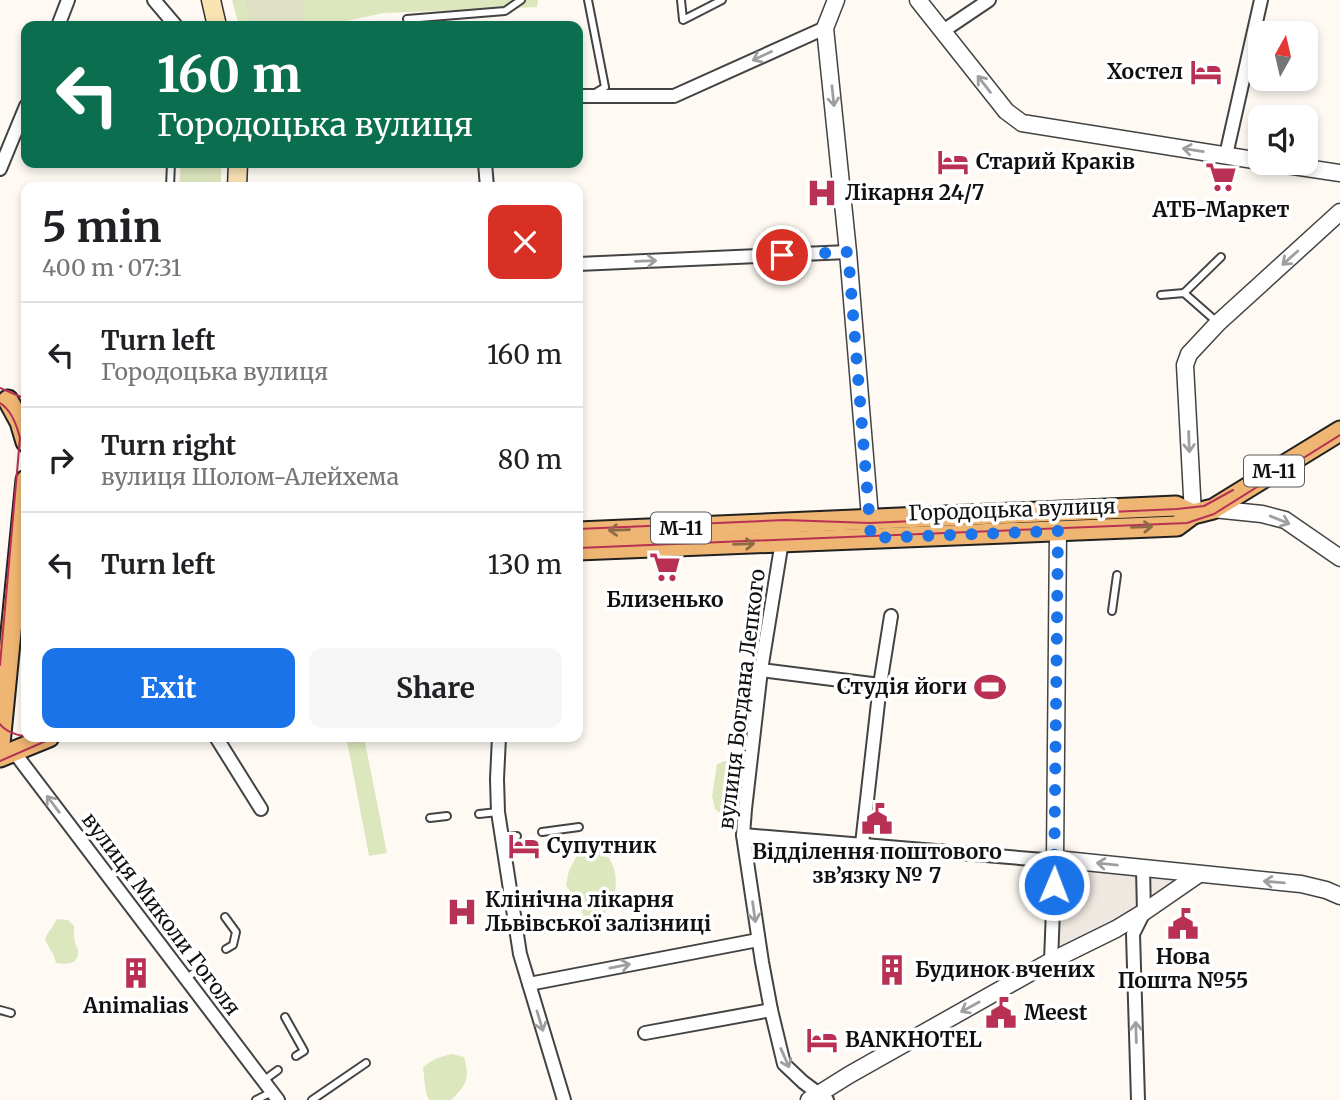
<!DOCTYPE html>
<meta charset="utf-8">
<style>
:root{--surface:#fff;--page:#f6f6f6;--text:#202124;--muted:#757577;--line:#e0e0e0;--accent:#1a73e8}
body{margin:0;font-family:Merriweather,serif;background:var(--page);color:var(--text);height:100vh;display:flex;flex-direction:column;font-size:26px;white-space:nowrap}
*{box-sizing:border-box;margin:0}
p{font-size:23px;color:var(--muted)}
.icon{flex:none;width:38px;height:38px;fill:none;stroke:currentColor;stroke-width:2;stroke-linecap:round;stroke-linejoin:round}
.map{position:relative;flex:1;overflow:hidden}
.drawer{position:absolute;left:21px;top:182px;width:562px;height:560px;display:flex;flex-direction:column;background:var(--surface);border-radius:14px;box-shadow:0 4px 10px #0003}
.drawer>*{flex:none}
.guide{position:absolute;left:21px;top:21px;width:562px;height:147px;border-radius:14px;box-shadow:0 4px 10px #0003;background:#0b6e4f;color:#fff;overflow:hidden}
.needle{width:46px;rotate:8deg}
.fabs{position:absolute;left:1248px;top:21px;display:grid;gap:14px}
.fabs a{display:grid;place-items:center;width:70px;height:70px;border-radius:14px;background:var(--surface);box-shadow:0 4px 10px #0003;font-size:35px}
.pin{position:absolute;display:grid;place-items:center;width:60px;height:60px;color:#fff;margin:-30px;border:4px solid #fff;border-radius:50%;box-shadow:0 2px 7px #0007}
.me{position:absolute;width:77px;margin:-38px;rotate:1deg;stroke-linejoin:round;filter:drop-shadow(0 0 5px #0008)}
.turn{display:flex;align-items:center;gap:24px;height:147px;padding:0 21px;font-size:32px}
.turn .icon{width:91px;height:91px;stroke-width:2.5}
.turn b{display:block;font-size:49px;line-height:60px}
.round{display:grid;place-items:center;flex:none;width:74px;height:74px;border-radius:14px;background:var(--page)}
.head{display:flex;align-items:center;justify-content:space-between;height:119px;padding:0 21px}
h1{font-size:42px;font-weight:700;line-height:52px}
.primary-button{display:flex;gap:14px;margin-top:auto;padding:14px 21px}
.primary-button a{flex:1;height:80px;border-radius:14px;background:var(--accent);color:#fff;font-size:28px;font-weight:700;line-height:80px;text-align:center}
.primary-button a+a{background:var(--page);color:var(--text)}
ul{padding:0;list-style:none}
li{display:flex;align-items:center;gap:21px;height:105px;padding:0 21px;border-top:2px solid var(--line)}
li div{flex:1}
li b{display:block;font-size:26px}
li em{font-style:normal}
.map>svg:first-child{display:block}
.green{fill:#dde7be}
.cemetery{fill:#dde0c4}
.plaza{fill:#efe8e1}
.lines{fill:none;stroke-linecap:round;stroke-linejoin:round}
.service-casing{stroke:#434343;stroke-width:10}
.minor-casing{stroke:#434343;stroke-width:16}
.tertiary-casing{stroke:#434343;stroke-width:19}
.secondary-casing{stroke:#323232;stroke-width:21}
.primary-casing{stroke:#212121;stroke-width:23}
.service{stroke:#fff;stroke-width:6}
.minor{stroke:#fff;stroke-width:12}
.tertiary{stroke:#fff;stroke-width:16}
.secondary{stroke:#fae2b3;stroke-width:18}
.primary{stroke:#efb572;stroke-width:19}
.tram{stroke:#b83054;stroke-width:2}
.oneway{stroke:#9f9f9f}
.oneway2{stroke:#8b6b46}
.route{stroke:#1a73e8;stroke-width:12;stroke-dasharray:0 21.6}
.labels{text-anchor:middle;stroke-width:7;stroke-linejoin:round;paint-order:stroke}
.shield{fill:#fff;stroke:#585858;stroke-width:2}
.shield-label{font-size:19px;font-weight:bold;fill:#101010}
.poi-label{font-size:21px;font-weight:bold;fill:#101010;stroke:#fff;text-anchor:start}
.street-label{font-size:21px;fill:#101010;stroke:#fff}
</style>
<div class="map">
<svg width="1340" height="1100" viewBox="0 0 1340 1100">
<rect width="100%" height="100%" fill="#fefaf3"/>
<g class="green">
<path d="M 232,0 L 538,0 L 537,7 L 384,13 L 322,26 L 239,26 Z"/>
<path d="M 181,163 L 221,163 L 221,187 L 179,187 Z"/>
<path d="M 364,737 L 387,853 L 369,856 L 347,741 Z"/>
<path d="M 725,761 C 734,762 740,763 747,769 L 738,825 L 733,824 L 715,809 L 712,796 L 717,764 Z"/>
<path d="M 590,848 L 605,852 C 609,858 614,866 615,873 C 618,891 613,909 597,919 L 585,918 L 578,904 L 566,885 L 569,870 L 580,850 Z"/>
<path d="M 57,919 L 68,920 L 74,926 C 74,931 74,938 75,943 C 79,952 80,954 74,962 L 65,964 L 56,963 L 54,956 L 45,940 C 48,931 53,927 57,919 Z"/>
<path d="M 452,1054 L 464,1057 C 470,1078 467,1085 451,1100 L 429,1100 C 424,1090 425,1079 423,1068 C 431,1059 440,1057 452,1054 Z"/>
</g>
<path class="cemetery" d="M 245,0 L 303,0 L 303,25 L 251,26 Z"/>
<path class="plaza" d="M 1055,859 L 1199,874 L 1051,961 Z"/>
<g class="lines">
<defs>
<g id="service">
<path d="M 588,0 L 605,87 L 595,93"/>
<path d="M 681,0 L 683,20 L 722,0"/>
<path d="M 407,19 L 505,11 L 521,0"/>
<path d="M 170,187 L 171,163"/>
<path d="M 1184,293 L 1221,257"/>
<path d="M 1161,295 L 1184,293 L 1217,322"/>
<path d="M 1112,611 L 1117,575"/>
<path d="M 479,814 L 498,812"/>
<path d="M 430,818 L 447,816"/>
<path d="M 542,832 L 579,827"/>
<path d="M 501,838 L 517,836"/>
<path d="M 225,917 L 236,932 L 233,945 L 226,949"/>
<path d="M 186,979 L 196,971"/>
<path d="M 0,1010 L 11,1013"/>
<path d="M 285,1017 L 304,1051 L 296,1056"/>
<path d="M 263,1081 L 278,1070"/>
<path d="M 256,1100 L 272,1092"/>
<path d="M 312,1100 L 366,1063"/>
</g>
<g id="minor">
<path d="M 154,0 L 176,26"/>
<path d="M 58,26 L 68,0"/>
<path d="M 943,31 L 989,0"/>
<path d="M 578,96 L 674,96 L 825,28"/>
<path d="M 1226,155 L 1261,0"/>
<path d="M 485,163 L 487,187"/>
<path d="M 0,169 L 26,106"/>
<path d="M 578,264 L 848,252"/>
<path d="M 783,535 L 761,670 L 745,809 L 743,835 L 762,962 L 771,1010 L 784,1064 L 803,1082 L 827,1100"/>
<path d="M 761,670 L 880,685"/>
<path d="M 216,737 L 261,809"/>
<path d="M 499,737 L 497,779 L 498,812 L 520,954 L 564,1100"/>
<path d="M 14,752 L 278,1100"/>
<path d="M 743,835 L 1044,860 L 1055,859 L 1051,961"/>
<path d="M 862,844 L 880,685 L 891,616"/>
<path d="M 529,984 L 758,940"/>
<path d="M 645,1033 L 771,1010"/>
<path d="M 1138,1100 L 1133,934 L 1144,912 L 1143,869"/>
</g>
<g id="tertiary">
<path d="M 836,0 L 825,28 L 848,252 L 871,529"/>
<path d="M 918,0 L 1006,111 L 1022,123 L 1260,161"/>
<path d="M 1273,163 L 1340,173"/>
<path d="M 1213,509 L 1262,514 L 1285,520 L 1340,558"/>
<path d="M 1193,514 L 1185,365 L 1189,354 L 1218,323 L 1340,212"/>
<path d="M 1058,531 L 1055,859 L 1301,884 L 1326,890 L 1340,896"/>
<path d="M 809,1100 L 849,1075 L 1051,961 L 1116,929 L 1144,912 L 1199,874"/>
</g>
<g id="secondary">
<path d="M 211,0 L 217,26"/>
<path d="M 237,187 L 238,163"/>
</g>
<g id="primary">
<path d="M 8,400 L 20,422 L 26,442"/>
<path d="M 578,532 L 1176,506 L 1193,514"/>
<path d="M 578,550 L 1177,526 L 1193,514 L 1213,509 L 1340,431"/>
<path d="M 0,744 L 26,480"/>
<path d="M 0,757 L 49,737"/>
</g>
</defs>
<use href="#service" class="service-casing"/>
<use href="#minor" class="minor-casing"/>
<use href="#tertiary" class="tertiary-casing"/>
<use href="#secondary" class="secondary-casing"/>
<use href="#primary" class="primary-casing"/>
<use href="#service" class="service"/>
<use href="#minor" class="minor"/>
<use href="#tertiary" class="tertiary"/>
<use href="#secondary" class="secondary"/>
<use href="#primary" class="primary"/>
<g class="tram">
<path d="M 0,388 L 26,399"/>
<path d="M 0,403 C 12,410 17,426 20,438 L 0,665"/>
<path d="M 578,529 L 785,520 L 870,523 L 1177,509 L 1204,506 L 1233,490"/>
<path d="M 578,548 L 1187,523 L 1214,514 L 1340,435"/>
<path d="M 0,724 C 5,731 18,736 26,736"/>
<path d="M 0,761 L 55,737"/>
</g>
</g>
<defs><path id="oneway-shaft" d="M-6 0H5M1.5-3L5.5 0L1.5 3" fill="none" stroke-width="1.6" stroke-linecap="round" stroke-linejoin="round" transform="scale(1.75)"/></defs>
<g class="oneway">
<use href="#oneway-shaft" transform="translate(762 56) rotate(155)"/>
<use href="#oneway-shaft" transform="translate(984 84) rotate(-128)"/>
<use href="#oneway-shaft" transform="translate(833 96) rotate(84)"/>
<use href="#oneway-shaft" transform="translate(1193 150) rotate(-171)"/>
<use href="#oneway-shaft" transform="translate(1290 258) rotate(138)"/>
<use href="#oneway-shaft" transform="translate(646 261) rotate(-2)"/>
<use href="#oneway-shaft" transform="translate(1189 442) rotate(88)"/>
<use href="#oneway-shaft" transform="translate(1280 520) rotate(22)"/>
<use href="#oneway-shaft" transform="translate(53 804) rotate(-127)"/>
<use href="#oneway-shaft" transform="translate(1107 864) rotate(-174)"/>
<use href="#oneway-shaft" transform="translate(1274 882) rotate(-175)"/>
<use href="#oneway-shaft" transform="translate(754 912) rotate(82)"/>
<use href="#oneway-shaft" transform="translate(620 966) rotate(-11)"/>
<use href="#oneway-shaft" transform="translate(970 1007) rotate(151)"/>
<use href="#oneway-shaft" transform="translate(540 1021) rotate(73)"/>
<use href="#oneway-shaft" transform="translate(1136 1032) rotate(-92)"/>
<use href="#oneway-shaft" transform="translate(785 1058) rotate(66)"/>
</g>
<g class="oneway2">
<use href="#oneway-shaft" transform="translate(1142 527) rotate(-2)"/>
<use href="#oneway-shaft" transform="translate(619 530) rotate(178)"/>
<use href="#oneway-shaft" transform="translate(744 544) rotate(-2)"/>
</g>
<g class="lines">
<path class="route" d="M 782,255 L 848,252 L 871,538 L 1058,531 L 1054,885"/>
</g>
<defs>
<symbol id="hotel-bare" viewBox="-9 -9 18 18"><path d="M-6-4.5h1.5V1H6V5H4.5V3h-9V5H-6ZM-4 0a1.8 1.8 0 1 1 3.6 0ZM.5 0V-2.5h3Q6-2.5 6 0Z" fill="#b83054" stroke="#fff" stroke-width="2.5" paint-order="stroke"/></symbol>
<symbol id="supermarket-bare" viewBox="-9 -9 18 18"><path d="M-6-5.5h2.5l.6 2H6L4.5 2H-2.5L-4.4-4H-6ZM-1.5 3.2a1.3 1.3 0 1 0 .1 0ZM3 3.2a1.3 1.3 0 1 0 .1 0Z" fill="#b83054" stroke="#fff" stroke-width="2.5" paint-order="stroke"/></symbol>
<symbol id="hospital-bare" viewBox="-9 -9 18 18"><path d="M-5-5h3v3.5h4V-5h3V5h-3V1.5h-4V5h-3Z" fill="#b83054" stroke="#fff" stroke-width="2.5" paint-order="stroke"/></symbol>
<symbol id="stadium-bare" viewBox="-9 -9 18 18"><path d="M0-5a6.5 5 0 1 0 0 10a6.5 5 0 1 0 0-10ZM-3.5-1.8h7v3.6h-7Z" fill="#b83054" stroke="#fff" stroke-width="2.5" paint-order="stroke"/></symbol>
<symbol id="civic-bare" viewBox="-9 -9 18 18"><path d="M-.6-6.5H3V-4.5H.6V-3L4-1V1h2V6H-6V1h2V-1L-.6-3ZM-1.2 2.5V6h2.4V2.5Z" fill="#b83054" stroke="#fff" stroke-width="2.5" paint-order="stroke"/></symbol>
<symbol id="building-bare" viewBox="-9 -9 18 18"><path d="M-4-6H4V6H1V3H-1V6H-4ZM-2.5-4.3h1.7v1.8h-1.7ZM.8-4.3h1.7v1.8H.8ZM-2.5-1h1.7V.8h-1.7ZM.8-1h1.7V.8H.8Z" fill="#b83054" stroke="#fff" stroke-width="2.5" paint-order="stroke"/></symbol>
</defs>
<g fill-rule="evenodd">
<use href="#hotel-bare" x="1184" y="50" width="44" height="44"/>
<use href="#hotel-bare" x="931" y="140" width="44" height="44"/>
<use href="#supermarket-bare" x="1199" y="155" width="44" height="44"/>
<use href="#hospital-bare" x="800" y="171" width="44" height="44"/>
<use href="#supermarket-bare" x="643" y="545" width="44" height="44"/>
<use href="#stadium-bare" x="968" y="665" width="44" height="44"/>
<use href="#civic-bare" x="855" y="797" width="44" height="44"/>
<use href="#hotel-bare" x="502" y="824" width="44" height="44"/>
<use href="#hospital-bare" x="440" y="890" width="44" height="44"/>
<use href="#civic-bare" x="1161" y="902" width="44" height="44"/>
<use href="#building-bare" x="870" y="948" width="44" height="44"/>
<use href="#building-bare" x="114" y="951" width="44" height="44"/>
<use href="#civic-bare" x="979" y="991" width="44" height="44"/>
<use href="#hotel-bare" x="800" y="1018" width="44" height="44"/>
</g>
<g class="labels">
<g class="shield">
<rect x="1244" y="455.5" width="60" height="31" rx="5"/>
<rect x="651" y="512.5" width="60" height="31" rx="5"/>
</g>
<g class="shield-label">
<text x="1274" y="478">М-11</text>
<text x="681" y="535">М-11</text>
</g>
<g class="poi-label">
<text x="1183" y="79" text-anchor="end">Хостел</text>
<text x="976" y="169">Старий Краків</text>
<text x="845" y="200">Лікарня 24/7</text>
<text x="1221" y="217" text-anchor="middle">АТБ-Маркет</text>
<text x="665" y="607" text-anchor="middle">Близенько</text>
<text x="967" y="694" text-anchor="end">Студія йоги</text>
<text x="547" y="853">Супутник</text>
<text x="877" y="859" text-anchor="middle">Відділення поштового<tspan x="877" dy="24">зв’язку № 7</tspan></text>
<text x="485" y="907">Клінічна лікарня<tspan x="485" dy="24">Львівської залізниці</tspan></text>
<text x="1183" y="964" text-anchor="middle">Нова<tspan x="1183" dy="24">Пошта №55</tspan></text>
<text x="915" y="977">Будинок вчених</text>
<text x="136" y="1013" text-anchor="middle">Animalias</text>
<text x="1024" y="1020">Meest</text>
<text x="845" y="1047">BANKHOTEL</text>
</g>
<g class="street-label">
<text transform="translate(1012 510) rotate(-2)" y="7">Городоцька вулиця</text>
<text transform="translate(742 699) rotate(-83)" y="7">вулиця Богдана Лепкого</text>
<text transform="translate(161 914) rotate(53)" y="7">вулиця Миколи Гоголя</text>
</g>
</g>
</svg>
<div class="fabs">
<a><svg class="needle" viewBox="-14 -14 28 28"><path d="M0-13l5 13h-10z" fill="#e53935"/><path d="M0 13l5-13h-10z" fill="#757577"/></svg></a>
<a><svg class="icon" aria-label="sound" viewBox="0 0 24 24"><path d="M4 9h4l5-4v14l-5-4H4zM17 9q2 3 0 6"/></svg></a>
</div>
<div class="pin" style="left:782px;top:255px;background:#d93025"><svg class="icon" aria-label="arrive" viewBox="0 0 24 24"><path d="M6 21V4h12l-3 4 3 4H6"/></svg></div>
<svg class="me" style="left:1054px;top:885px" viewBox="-20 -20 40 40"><circle r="17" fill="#1a73e8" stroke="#fff" stroke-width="3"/><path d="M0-11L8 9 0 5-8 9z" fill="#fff"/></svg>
<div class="guide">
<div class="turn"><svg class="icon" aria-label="left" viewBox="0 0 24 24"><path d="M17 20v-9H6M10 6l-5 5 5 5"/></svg><div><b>160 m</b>Городоцька вулиця</div></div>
</div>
<section class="drawer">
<div class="head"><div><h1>5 min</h1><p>400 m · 07:31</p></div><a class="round" style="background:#d93025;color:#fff"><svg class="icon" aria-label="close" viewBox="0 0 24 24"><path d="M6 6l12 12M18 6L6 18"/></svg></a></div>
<ul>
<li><svg class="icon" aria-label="left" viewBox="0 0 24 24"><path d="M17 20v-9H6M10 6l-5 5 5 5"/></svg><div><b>Turn left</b><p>Городоцька вулиця</p></div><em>160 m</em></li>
<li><svg class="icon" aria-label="right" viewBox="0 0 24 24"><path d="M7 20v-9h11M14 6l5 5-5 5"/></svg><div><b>Turn right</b><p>вулиця Шолом-Алейхема</p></div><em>80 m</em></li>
<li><svg class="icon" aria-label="left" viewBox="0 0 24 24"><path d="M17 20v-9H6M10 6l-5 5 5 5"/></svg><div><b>Turn left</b></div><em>130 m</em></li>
</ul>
<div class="primary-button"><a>Exit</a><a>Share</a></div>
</section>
</div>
